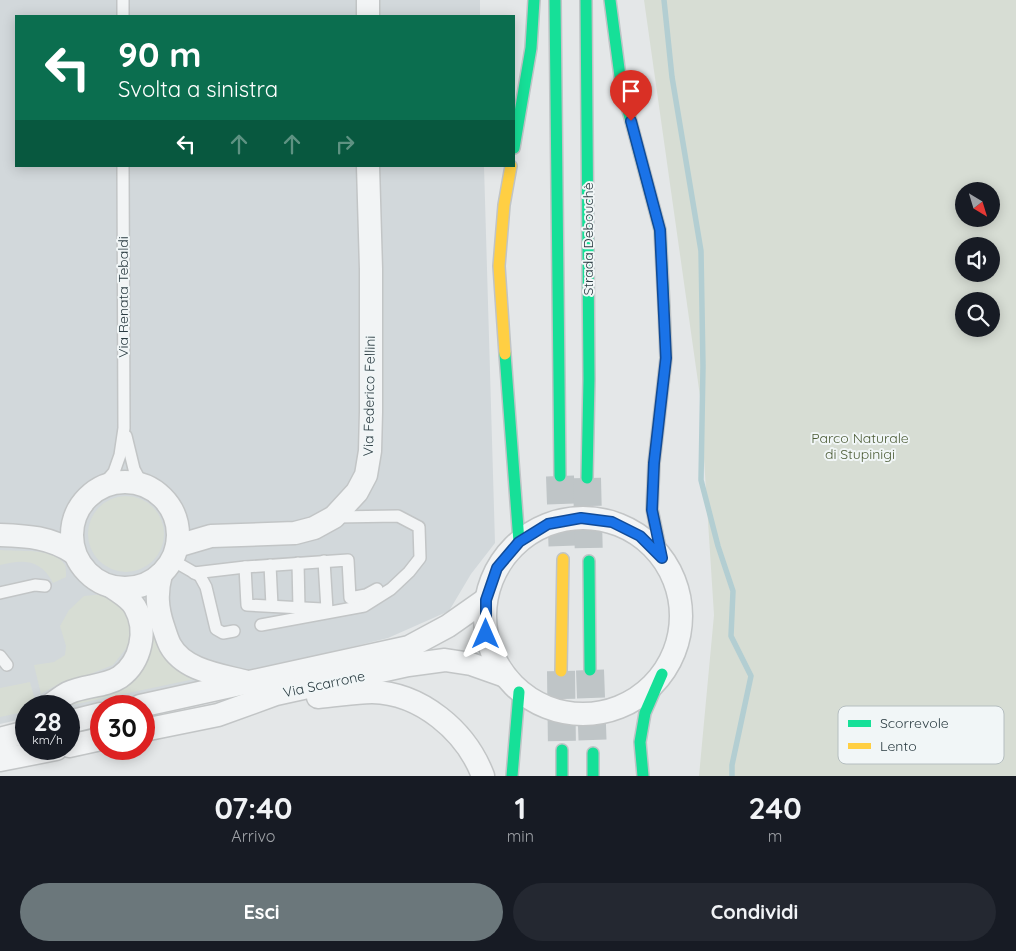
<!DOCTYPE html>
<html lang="it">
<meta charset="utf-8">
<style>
:root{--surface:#171b24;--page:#242831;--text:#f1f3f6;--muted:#9ea1a6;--accent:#6b777b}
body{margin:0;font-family:Quicksand,sans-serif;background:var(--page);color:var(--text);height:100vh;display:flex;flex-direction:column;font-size:19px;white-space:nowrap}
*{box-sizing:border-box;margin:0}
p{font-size:16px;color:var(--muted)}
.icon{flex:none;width:28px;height:28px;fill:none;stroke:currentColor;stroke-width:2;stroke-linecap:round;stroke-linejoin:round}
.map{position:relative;height:776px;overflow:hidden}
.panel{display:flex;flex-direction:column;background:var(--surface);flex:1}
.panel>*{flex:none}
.hud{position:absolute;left:15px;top:15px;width:500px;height:152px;border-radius:0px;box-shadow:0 2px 12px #0003;background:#0b6e4f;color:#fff;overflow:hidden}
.needle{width:32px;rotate:142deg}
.tools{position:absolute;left:955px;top:182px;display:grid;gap:10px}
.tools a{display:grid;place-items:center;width:45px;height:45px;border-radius:50%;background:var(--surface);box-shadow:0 2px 12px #0003;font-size:25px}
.speed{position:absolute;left:15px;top:695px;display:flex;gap:10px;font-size:25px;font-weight:700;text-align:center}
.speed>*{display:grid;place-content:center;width:65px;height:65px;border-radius:50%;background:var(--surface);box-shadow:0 2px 12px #0003;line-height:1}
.speed small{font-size:12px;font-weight:400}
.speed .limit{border:8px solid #d22;background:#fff;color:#111}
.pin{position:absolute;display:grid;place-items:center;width:42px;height:42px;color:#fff;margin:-51px -21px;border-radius:50% 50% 50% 0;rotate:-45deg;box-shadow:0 0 5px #0007}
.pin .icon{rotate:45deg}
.me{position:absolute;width:55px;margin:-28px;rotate:0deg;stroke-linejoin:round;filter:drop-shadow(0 0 4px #0008)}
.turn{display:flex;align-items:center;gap:18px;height:105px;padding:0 20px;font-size:22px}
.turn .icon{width:65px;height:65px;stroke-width:2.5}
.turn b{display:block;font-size:35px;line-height:42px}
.lanes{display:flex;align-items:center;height:48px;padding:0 20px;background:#0003;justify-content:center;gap:25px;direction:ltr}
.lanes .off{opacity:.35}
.eta{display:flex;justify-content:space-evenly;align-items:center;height:85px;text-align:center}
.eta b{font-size:30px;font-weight:800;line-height:35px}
.cta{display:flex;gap:10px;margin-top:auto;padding:10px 20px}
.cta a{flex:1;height:58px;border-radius:30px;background:var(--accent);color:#fff;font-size:20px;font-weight:800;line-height:58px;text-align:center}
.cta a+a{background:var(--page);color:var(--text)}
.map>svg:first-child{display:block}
.built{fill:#d2d8db}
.green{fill:#d7ddd4;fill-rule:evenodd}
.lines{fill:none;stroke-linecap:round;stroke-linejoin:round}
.stream{stroke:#b3ced2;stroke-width:5.5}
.primary-tunnel{stroke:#bfc5c7;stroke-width:28;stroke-dasharray:28 14;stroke-linecap:butt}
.lane-casing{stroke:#c2c5c6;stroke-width:14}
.street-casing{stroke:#c2c5c6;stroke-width:25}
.fast-casing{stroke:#c0c4c6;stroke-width:14}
.slow-casing{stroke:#c0c4c6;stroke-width:14}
.lane{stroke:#f2f4f5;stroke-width:11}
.street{stroke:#f2f4f5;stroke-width:22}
.fast{stroke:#16e098;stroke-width:11}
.slow{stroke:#ffcf43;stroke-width:11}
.route-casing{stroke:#114b97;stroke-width:12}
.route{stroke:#1a73e8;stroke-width:9}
.labels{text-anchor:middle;stroke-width:4;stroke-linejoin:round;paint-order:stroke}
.street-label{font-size:14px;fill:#2a3b41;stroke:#f1f6f7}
.park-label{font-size:14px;fill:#4d5d38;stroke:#f1f6f7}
.key{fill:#f1f6f7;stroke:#b5bec0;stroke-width:1}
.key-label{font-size:14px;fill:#2a3b41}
</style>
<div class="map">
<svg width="1016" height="776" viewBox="0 0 1016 776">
<rect width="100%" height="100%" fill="#e4e7e8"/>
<path class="built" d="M 0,0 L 480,0 L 480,16 L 16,16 L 16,166 L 484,166 L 495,543 L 471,574 L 449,611 L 388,638 L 259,670 L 69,709 L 69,706 L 26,706 L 26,718 L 0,724 Z"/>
<g class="green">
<path d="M 644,0 L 1016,0 L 1016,776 L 699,776 L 714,615 L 700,396 ZM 964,191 L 991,191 L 991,219 L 964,219 ZM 964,246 L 991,246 L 991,274 L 964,274 ZM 964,301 L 991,301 L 991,329 L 964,329 Z"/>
<circle cx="126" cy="534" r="38"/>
<path d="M 0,550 C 18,552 55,547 65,565 C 66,568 66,573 66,577 L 53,583 C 41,559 23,559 0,565 Z"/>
<path d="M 105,594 L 123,604 L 131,626 L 128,646 L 113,665 L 83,677 L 62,682 L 41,694 L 34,665 L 54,662 L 65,655 L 66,646 L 60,626 L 69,610 L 84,596 Z"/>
<path d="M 147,619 L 199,678 L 67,706 L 70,700 L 113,689 Z"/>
<path d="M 30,682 L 35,700 L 29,706 L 26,706 L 24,712 L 0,717 L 0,688 Z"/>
</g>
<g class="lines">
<path class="stream" d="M 664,0 L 672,77 L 701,251 L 703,366 L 701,480 L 718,546 L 733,591 L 731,636 L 751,676 L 732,765 L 732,776"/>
<g class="primary-tunnel">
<path d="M 560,476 L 563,559"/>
<path d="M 587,478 L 589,561"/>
<path d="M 590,670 L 593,753"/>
<path d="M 561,671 L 562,750"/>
</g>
<defs>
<g id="lane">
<path d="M 123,16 L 123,0"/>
<path d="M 126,436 L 134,469 L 142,484"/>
<path d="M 102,486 L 114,472 L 120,455 L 124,428 L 123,166"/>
<path d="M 172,560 L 200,576 L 206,587 L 216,629 L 223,633 L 234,631"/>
<path d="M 324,561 L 327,610"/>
<path d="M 298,563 L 299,608"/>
<path d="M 270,565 L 272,606"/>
<path d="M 245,567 L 247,605 L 322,609"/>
<path d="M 194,573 L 245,567 L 348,560 L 350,598 L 366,595 L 377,589"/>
<path d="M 0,593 L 35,585 L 45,586"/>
<path d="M 261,625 L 364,606 L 391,589 L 409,572 L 420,558 L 419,527 L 398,516 L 336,517"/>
<path d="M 0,656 L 7,665"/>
</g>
<g id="street">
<path d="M 368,16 L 368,0"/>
<circle cx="125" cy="535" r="53"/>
<circle cx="583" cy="616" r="98"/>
<path d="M 0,535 C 28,536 50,537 74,553"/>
<path d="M 177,546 L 211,536 L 295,533 L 314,528 L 334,517 L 357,492 L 366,475 L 370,451 L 371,412 L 371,269 L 368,166"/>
<path d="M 161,574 C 156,593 157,608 163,626 C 165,632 167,639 170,645 C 184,671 221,675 247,682"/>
<path d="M 318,697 C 335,696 354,692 372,692 C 421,693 466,731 483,776"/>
<path d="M 49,706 C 55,702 62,696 68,693 C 84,685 105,687 120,677 C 141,662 148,630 135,607 C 130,598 120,593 112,587"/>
<path d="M 140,706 L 409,647 L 448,626 L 485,600"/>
<path d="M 69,722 L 101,714"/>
<path d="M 144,730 L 218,715 L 276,694 L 408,665 L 445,660 L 471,664 L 505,676"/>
<path d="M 0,739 L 26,732"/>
<path d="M 69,746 L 101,739"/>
<path d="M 0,760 L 56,749"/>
</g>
<g id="fast">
<path d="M 555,0 L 560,476"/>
<path d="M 586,0 L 589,379 L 587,478"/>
<path d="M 610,0 L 621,84 L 660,230 L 664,308"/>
<path d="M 514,148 L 531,48 L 534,0"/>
<path d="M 505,354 L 519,542"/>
<path d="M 589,561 L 590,670"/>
<path d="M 562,750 L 562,776"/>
<path d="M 593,753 L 593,776"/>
<path d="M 512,776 L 519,692"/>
<path d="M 643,776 L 640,742 L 645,713 L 662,674"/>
</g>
<g id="slow">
<path d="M 505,354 L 499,266 L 504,205 L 511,166"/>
<path d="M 662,558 L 652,509 L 654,463 L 666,358 L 664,308"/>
<path d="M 561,671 L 563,559"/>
</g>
</defs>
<use href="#lane" class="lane-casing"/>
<use href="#street" class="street-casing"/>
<use href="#fast" class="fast-casing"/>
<use href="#slow" class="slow-casing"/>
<use href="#lane" class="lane"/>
<use href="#street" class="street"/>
<use href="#fast" class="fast"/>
<use href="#slow" class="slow"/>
</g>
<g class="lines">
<defs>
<path id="route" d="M 486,634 L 486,600 L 497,568 L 519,542 L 548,524 L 581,518 L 612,522 L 640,536 L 662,558 L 652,510 L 654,463 L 666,358 L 660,230 L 631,121"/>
</defs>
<use href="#route" class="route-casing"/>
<use href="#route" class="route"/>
</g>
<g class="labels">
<g class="street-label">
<text transform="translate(588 239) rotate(-90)" y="5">Strada Debouchè</text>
<text transform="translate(123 297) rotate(-90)" y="5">Via Renata Tebaldi</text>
<text transform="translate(369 396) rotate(-89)" y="5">Via Federico Fellini</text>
<text transform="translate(324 684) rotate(-12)" y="5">Via Scarrone</text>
</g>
<g class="park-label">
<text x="860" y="443">Parco Naturale<tspan x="860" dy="16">di Stupinigi</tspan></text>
</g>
</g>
<rect x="838" y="706" width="166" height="58" rx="8" class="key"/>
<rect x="848" y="720" width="23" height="7" fill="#16e098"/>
<rect x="848" y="743" width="23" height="6" fill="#ffcf43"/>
<g class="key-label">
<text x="880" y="728">Scorrevole</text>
<text x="880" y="751">Lento</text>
</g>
</svg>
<div class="tools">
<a><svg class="needle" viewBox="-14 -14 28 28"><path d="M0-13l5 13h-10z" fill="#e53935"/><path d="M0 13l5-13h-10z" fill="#9ea1a6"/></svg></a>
<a><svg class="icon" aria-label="sound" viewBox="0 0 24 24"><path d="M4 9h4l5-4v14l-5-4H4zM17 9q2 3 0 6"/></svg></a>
<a><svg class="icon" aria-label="search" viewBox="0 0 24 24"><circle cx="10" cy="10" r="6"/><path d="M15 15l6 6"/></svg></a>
</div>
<div class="speed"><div>28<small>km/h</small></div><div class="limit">30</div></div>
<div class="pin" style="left:631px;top:121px;background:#d93025"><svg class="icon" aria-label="arrive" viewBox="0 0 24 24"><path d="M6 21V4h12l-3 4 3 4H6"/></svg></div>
<svg class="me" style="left:486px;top:634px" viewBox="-20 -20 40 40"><path d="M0-17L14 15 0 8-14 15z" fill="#1a73e8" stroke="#fff" stroke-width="4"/></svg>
<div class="hud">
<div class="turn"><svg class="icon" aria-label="left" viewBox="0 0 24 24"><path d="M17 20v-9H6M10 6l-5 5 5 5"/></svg><div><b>90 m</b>Svolta a sinistra</div></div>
<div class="lanes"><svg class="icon" aria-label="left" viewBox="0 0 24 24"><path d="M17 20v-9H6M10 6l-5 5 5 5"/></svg><svg class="icon off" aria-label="ahead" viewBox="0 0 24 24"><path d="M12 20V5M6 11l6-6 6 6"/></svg><svg class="icon off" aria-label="ahead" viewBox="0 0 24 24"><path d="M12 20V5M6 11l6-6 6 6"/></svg><svg class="icon off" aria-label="right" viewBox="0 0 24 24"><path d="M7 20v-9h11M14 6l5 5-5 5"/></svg></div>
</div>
</div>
<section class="panel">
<div class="eta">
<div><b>07:40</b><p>Arrivo</p></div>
<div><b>1</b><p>min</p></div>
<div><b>240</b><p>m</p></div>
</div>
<div class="cta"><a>Esci</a><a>Condividi</a></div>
</section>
